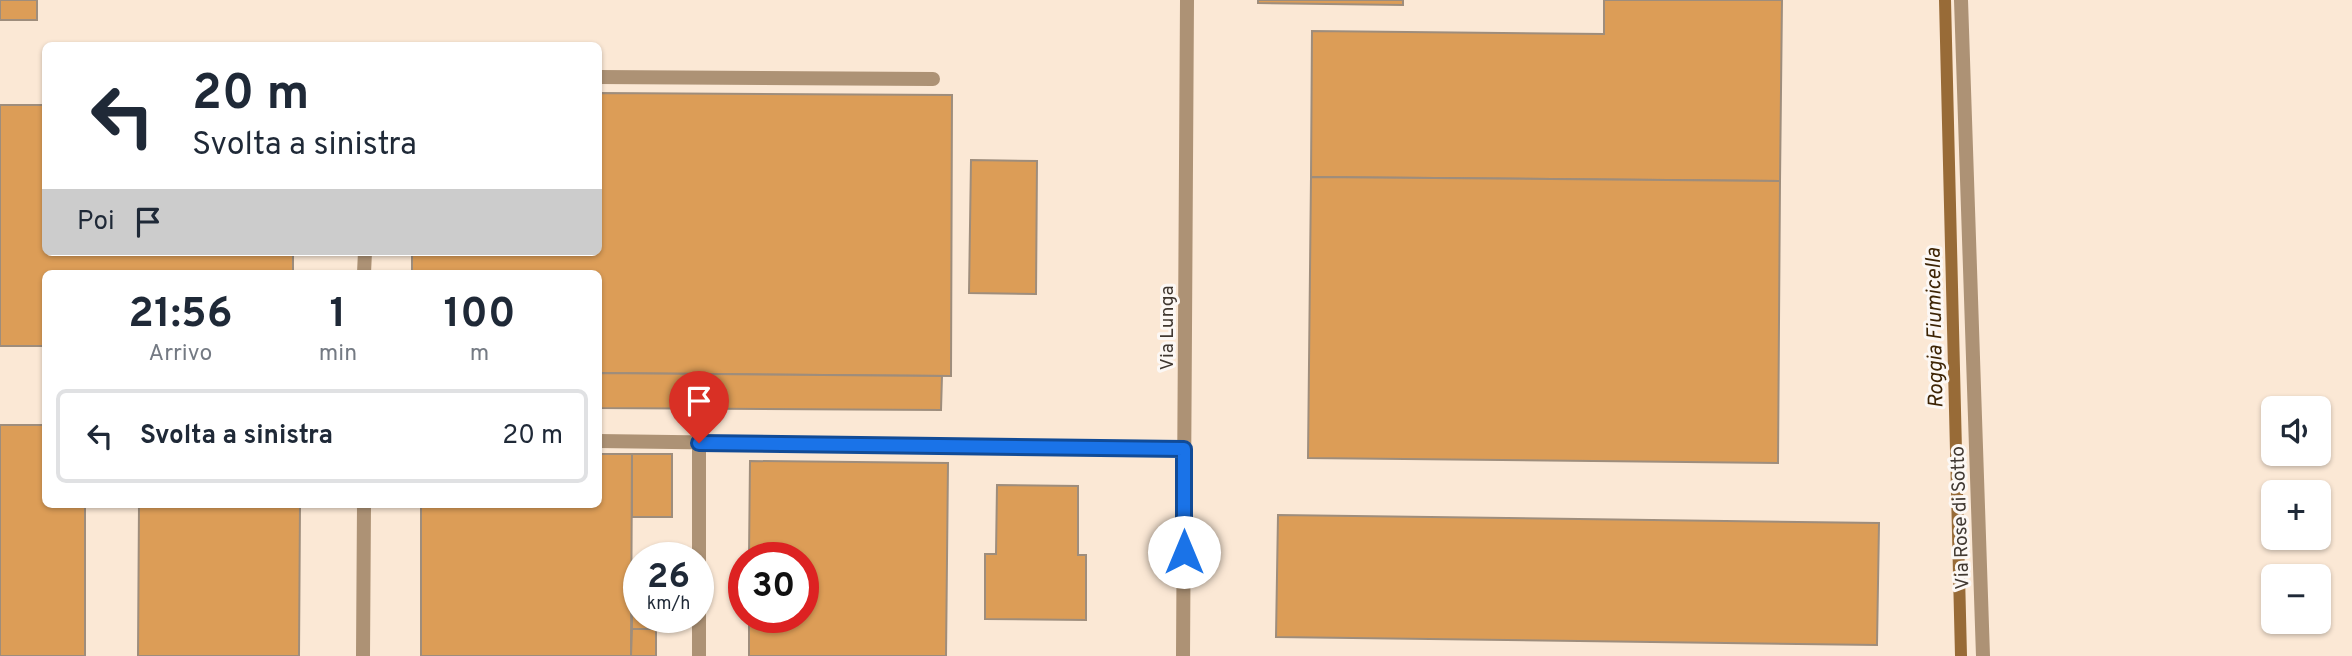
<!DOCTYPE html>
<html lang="it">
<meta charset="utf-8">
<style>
:root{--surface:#fff;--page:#f2f2f3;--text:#1f2937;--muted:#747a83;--line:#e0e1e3}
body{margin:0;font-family:Overpass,sans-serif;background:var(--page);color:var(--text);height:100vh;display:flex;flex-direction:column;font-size:26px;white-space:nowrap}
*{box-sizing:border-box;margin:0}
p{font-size:23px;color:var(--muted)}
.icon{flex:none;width:38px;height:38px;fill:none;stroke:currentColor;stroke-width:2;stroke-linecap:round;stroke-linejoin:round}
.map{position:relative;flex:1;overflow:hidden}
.details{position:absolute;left:42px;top:270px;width:560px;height:238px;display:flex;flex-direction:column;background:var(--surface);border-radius:10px;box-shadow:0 2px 5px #0004}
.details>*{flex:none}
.guide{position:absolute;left:42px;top:42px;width:560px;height:214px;border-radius:10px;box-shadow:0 2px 5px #0004;background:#fff;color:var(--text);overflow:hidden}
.controls{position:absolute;left:2261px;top:396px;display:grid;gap:14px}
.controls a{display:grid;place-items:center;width:70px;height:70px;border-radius:10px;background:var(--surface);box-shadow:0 2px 5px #0004;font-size:35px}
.speed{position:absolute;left:623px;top:542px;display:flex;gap:14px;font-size:35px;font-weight:700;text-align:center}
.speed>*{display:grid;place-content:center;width:91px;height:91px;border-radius:50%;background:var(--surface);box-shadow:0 2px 5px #0004;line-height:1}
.speed small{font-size:18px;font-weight:400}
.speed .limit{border:10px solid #d22;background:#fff;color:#111}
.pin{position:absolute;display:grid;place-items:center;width:60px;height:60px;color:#fff;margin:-72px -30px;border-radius:50% 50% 50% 0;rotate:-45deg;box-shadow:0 0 7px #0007}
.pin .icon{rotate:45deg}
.me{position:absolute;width:77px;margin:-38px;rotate:0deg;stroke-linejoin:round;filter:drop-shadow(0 0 5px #0008)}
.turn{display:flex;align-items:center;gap:24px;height:147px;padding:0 35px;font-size:32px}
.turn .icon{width:91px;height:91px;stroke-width:2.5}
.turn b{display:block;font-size:49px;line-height:60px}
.then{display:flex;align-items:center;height:66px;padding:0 35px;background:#0003;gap:14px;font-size:26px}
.eta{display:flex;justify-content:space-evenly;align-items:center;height:119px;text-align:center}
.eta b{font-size:42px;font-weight:700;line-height:49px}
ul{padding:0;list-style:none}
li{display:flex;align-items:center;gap:21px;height:94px;margin:0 14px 10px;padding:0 21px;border:4px solid var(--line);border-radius:10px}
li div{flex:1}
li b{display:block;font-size:26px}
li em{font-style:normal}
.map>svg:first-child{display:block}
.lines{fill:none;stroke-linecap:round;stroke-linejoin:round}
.stream{stroke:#986b37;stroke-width:12}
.building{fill:#dc9d57;stroke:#9e8d7c;stroke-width:2}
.lane{stroke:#ad9275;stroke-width:14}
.street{stroke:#ad9275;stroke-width:14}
.route-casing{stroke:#114b97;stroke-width:18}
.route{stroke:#1a73e8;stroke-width:12}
.labels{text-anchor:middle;stroke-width:6;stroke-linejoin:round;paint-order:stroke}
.street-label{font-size:19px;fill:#403831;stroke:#fcf8f5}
.water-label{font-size:21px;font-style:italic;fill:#3e2505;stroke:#fcf8f5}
</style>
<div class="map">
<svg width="2352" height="656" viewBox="0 0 2352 656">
<rect width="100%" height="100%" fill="#fbe8d5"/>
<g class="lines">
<path class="stream" d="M 1945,0 L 1961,656"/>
</g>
<g class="building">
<rect x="0" y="0" width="37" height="20"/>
<path d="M 1258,0 L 1403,0 L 1403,5 L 1258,3 Z"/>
<path d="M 1604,0 L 1782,0 L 1780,181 L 1311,177 L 1312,31 L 1604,34 Z"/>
<path d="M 598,93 L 952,95 L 951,376 L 598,373 L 598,273 L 412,273 L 412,252 L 598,252 Z"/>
<path d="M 0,105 L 46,105 L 46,252 L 293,252 L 293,273 L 46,273 L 46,346 L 0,346 Z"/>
<path d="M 971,160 L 1037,161 L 1036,294 L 969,293 Z"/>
<path d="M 1311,177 L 1780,181 L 1778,463 L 1308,458 Z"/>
<path d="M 598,373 L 942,376 L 941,410 L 598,408 Z"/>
<path d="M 0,425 L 46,425 L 46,504 L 85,504 L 85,656 L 0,656 Z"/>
<path d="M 598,454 L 632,454 L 631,656 L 421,656 L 421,504 L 598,504 Z"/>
<rect x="632" y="454" width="40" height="63"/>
<path d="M 750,461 L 948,463 L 946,656 L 749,656 L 749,618 L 803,618 L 803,558 L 749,558 Z"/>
<path d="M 997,485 L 1078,486 L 1078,555 L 1086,555 L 1086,620 L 985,619 L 985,554 L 996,554 Z"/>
<path d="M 139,504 L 300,504 L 299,656 L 138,656 Z"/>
<path d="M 1278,515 L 1879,523 L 1877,645 L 1276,637 Z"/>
<path d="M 632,571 L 639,571 L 639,618 L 656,618 L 656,629 L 632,629 Z"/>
<path d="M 632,629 L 656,629 L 656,656 L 631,656 Z"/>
</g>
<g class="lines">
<g class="lane">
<path d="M 598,77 L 933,79"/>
<path d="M 364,273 L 365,252"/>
<path d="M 598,441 L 1184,449"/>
<path d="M 363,656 L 364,504"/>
<path d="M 699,656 L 699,443"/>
</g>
<g class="street">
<path d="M 1961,0 L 1983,656"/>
<path d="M 1183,656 L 1187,0"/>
</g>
</g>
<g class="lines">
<defs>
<path id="route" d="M 699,443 L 1184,449 L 1184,552"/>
</defs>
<use href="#route" class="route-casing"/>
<use href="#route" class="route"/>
</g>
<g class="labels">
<g class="street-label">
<text transform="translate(1166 328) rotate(-90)" y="7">Via Lunga</text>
<text transform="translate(1959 518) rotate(-92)" y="7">Via Rose di Sotto</text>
</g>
<g class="water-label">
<text transform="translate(1934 328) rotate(-91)" y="7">Roggia Fiumicella</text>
</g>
</g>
</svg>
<div class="controls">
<a><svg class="icon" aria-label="sound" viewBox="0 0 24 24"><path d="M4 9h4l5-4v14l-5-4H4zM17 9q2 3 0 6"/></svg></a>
<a>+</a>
<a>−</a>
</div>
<div class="speed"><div>26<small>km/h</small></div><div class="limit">30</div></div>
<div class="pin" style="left:699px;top:443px;background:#d93025"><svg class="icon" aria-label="arrive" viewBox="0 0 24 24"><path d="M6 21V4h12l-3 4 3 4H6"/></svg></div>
<svg class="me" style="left:1184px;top:552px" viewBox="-20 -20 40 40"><circle r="19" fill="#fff"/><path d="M0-13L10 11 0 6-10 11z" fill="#1a73e8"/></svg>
<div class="guide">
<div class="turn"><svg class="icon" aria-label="left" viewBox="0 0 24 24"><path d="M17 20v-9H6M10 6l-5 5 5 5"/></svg><div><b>20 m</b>Svolta a sinistra</div></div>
<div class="then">Poi<svg class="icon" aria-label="arrive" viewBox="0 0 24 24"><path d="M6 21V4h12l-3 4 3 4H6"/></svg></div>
</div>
<section class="details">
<div class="eta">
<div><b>21:56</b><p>Arrivo</p></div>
<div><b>1</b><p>min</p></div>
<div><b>100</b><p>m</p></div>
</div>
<ul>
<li><svg class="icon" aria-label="left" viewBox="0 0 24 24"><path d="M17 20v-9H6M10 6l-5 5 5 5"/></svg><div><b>Svolta a sinistra</b></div><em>20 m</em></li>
</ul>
</section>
</div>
